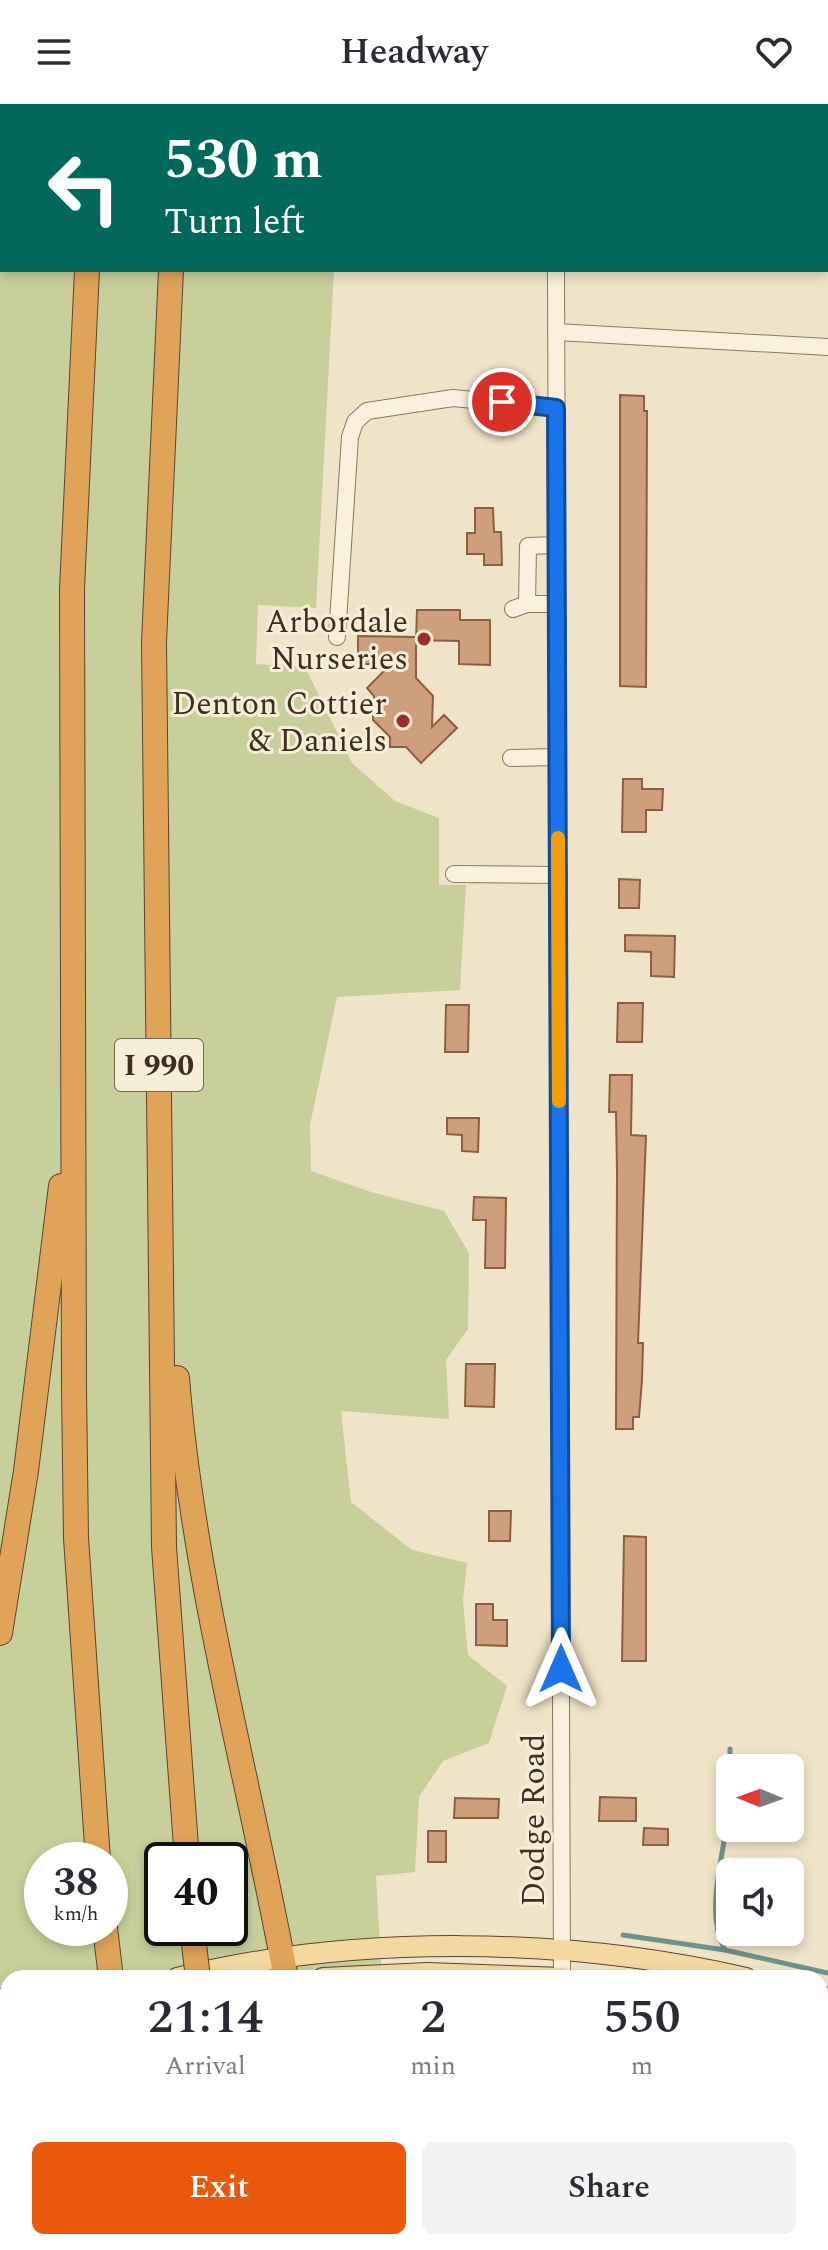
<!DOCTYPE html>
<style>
:root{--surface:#fff;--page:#f2f2f3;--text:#2b2b33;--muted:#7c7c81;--accent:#ea580c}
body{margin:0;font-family:Spectral,serif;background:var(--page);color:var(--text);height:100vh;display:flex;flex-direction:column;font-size:30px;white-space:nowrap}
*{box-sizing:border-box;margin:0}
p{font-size:26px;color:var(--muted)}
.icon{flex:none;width:44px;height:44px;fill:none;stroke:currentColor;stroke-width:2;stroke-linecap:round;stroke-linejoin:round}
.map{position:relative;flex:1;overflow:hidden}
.panel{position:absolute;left:0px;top:1866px;width:828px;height:280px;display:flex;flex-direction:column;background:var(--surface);border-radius:24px 24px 0 0;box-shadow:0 4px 12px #0003}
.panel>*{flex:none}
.top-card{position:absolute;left:0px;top:0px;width:828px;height:168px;box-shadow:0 4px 12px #0003;background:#00695c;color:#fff;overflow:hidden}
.needle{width:52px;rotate:271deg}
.tools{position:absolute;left:716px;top:1650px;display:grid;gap:16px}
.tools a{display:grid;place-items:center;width:88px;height:88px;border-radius:12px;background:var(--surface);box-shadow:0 4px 12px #0003;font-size:40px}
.speed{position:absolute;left:24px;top:1738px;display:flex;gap:16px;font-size:40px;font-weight:700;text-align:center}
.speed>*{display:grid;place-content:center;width:104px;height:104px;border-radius:50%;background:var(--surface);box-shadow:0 4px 12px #0003;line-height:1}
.speed small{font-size:20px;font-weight:400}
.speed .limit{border:4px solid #111;border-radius:12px;background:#fff;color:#111}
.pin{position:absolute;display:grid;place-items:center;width:68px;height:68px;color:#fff;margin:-34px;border:4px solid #fff;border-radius:50%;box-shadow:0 2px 8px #0007}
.me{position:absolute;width:88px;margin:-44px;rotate:0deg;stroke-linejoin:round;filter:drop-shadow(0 0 6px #0008)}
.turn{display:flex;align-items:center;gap:28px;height:168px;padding:0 32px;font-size:36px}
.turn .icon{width:104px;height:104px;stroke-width:2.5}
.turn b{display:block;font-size:56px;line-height:68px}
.eta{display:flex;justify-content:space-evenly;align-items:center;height:136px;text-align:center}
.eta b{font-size:48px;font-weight:600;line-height:56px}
.button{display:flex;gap:16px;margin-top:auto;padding:16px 32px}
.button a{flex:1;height:92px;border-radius:12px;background:var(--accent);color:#fff;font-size:32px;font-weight:600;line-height:92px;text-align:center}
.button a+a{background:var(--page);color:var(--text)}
header{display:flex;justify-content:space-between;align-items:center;height:104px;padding:0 32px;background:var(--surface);font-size:36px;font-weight:600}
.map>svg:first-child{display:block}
.green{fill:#c9cf9b;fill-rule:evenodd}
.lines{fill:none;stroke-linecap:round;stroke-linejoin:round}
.stream{stroke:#6f938a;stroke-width:5}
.building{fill:#cf9f7d;stroke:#8d5f41;stroke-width:2}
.minor-casing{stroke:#8d765c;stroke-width:18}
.major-casing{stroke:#5b4430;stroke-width:22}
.highway-casing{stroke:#5b4430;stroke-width:26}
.minor{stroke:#faf1dc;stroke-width:16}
.major{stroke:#f3d9a0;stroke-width:20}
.highway{stroke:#e0a458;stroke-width:24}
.highway-bridge-casing{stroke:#5b4430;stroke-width:26;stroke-linecap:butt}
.highway-bridge{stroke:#e0a458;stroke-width:24}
.route-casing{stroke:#114b97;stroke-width:20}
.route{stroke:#1a73e8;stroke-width:14}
.slow{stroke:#f59e0b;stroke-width:14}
.poi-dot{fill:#9e2a2b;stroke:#f7eed8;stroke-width:3}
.labels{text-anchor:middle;stroke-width:6;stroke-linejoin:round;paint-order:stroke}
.shield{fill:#f7eed8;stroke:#756857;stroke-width:2}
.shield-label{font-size:30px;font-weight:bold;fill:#3d2e20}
.poi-label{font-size:32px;fill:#3d2e20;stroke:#f7eed8;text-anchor:end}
.street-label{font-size:32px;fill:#3d2e20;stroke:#f7eed8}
</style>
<header><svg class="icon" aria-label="menu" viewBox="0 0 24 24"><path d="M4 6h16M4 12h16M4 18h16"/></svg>Headway<svg class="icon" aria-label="heart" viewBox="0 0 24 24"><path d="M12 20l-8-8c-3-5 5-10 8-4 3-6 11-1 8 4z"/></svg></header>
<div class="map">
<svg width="828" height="2146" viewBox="0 0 828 2146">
<rect width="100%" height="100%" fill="#f0e4c8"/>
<path class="green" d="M 0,0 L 521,0 L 2,2 L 2,166 L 334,166 L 316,504 L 258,501 L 256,560 L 305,563 L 352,659 L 395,697 L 439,714 L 439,781 L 466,781 L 460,886 L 337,893 L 310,1021 L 311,1067 L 371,1088 L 444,1107 L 469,1149 L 468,1225 L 446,1256 L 449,1315 L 341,1307 L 351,1398 L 412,1446 L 467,1459 L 463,1497 L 468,1551 L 507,1582 L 489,1639 L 443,1657 L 419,1693 L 415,1768 L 376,1772 L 382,1874 L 8,1874 L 8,2138 L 352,2138 L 354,2146 L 0,2146 ZM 42,1756 L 110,1756 L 110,1824 L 42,1824 ZM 162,1756 L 230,1756 L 230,1824 L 162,1824 Z"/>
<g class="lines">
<g class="stream">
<path d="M 730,1645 C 730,1664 730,1684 729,1702 C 726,1747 703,1806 725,1846 L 828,1869"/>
<path d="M 623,1831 L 725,1846"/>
</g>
</g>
<g class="building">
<path d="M 620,291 L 644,292 L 644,307 L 647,307 L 646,583 L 620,582 Z"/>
<path d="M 475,404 L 493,404 L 494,428 L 501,428 L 502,461 L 484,461 L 484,450 L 467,450 L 467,429 L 475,429 Z"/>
<path d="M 417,506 L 460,506 L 460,516 L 490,516 L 490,561 L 459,560 L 459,537 L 416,536 Z"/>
<path d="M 358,532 L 416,533 L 416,574 L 433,592 L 432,623 L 444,611 L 457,624 L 421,659 L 406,643 L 390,643 L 390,633 L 373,616 L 374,592 L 367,584 L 391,560 L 358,560 Z"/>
<path d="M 623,675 L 642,675 L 642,685 L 663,685 L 662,706 L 646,706 L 646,728 L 622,728 Z"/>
<path d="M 619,775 L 640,776 L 639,804 L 619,804 Z"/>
<path d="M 625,831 L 675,832 L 674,873 L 651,872 L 651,848 L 625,847 Z"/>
<path d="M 618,899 L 643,899 L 642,938 L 617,938 Z"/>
<path d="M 446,901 L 469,901 L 468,948 L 445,948 Z"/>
<path d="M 610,971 L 632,971 L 631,1031 L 646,1032 L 638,1239 L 643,1239 L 642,1276 L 639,1313 L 633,1313 L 633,1325 L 616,1325 L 617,1067 L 616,1008 L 609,1008 Z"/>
<path d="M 447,1014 L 479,1014 L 478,1048 L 462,1047 L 462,1031 L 447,1030 Z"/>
<path d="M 474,1093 L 506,1094 L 505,1164 L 485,1164 L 486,1116 L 473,1116 Z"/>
<path d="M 466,1260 L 495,1260 L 494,1303 L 465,1302 Z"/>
<path d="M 489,1407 L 511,1407 L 510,1437 L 489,1437 Z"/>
<path d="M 624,1432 L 646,1433 L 646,1557 L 622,1557 Z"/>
<path d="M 476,1500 L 493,1500 L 493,1516 L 507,1516 L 507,1542 L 476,1541 Z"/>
<path d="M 600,1693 L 636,1694 L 636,1717 L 599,1717 Z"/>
<path d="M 455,1694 L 499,1695 L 498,1714 L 454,1714 Z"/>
<path d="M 644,1724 L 668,1725 L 668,1741 L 643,1741 Z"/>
<rect x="428" y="1727" width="18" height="31"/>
</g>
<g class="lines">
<defs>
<g id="minor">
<path d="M 555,0 L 555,2"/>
<path d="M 556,166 L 562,1874"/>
<path d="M 556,228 L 828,243"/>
<path d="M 527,500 L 528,442 L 557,441"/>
<path d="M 513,505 L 527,500 L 557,500"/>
<path d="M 337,533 L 350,333 L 355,318 L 367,307 L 453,294 L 556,304"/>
<path d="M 511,654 L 558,653"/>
<path d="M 454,770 L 559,771"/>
<path d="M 563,2138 L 563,2146"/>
</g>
<g id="major">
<path d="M 177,1874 C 354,1830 569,1833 746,1874"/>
<path d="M 323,1874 L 427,1869 L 563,1874"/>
<path d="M 820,1892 L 828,1894"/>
<path d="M 0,1895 L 8,1899"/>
<path d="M 820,1934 L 828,1936"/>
<path d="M 0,1968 L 8,1963"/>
</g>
<g id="highway">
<path d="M 94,2 L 94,0"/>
<path d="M 179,2 L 179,0"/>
<path d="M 87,166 L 72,485 L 74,1285 L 76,1434 L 98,1756"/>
<path d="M 171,166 L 154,538 L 164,1443 L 187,1756"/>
<path d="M 177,1274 C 193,1476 249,1675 286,1874"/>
<path d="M 0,1529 L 26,1367 L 61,1082"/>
<path d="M 105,1824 L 111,1874"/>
<path d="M 0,1995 L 8,2006"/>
<path d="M 62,2138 L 65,2146"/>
<path d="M 148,2138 L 149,2146"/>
<path d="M 240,2138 L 241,2146"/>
<path d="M 319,2138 L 320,2146"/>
</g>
</defs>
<use href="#minor" class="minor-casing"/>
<use href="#major" class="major-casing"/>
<use href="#highway" class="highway-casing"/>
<use href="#minor" class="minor"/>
<use href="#major" class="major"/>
<use href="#highway" class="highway"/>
<defs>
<path id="highway-bridge" d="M 192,1824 L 198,1874"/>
</defs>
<use href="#highway-bridge" class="highway-bridge-casing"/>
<use href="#highway-bridge" class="highway-bridge"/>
</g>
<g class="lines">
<defs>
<path id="route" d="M 502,298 L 556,304 L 561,1565"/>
</defs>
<use href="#route" class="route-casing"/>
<use href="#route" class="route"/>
<path class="slow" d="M 558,734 L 559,997"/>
</g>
<g class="poi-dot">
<circle cx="424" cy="535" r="8"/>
<circle cx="403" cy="617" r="8"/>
</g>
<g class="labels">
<rect class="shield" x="115" y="935" width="88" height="52" rx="6"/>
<g class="shield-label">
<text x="159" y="971">I 990</text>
</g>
<g class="poi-label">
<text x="408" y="528">Arbordale<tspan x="408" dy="37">Nurseries</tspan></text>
<text x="387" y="610">Denton Cottier<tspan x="387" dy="37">&amp; Daniels</tspan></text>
</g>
<g class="street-label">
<text transform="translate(533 1716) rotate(-90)" y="11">Dodge Road</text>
</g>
</g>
</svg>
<div class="tools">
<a><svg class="needle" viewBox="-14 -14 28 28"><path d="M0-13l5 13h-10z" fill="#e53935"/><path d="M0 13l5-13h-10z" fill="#7c7c81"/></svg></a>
<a><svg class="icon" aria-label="sound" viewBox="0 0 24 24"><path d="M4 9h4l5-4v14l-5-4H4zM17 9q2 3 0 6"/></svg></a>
</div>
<div class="speed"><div>38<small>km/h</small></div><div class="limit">40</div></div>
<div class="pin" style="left:502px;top:298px;background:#d93025"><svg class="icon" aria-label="arrive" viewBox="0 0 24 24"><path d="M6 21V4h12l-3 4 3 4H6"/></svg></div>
<svg class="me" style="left:561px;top:1565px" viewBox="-20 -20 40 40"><path d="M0-17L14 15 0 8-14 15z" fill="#1a73e8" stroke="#fff" stroke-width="4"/></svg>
<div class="top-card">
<div class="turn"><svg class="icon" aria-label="left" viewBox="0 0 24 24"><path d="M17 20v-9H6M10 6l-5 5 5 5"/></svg><div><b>530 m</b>Turn left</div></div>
</div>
<section class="panel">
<div class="eta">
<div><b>21:14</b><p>Arrival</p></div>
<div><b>2</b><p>min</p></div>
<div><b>550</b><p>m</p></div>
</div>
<div class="button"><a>Exit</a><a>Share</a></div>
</section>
</div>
